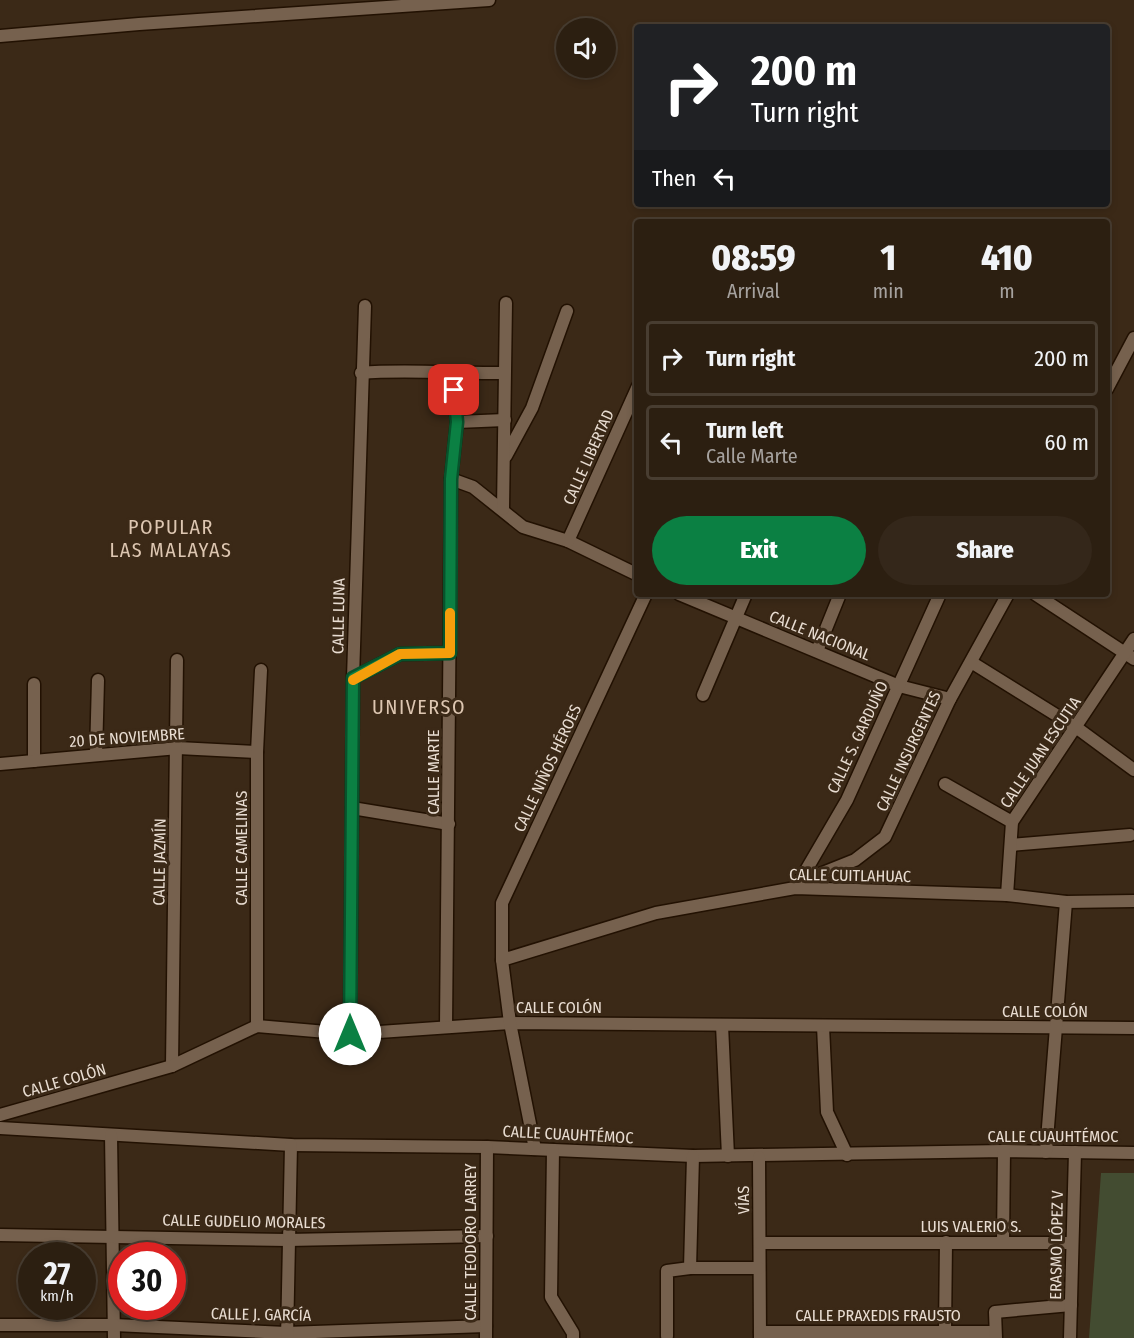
<!DOCTYPE html>
<meta charset="utf-8">
<style>
:root{--surface:#2c1f11;--page:#34271a;--text:#f1f3f6;--muted:#a6a29f;--line:#483d31;--accent:#0b8043}
body{margin:0;font-family:"Fira Sans Condensed",sans-serif;background:var(--page);color:var(--text);height:100vh;display:flex;flex-direction:column;font-size:22px;white-space:nowrap}
*{box-sizing:border-box;margin:0}
p{font-size:20px;color:var(--muted)}
.icon{flex:none;width:33px;height:33px;fill:none;stroke:currentColor;stroke-width:2;stroke-linecap:round;stroke-linejoin:round}
.map{position:relative;flex:1;overflow:hidden}
.details{position:absolute;left:634px;top:219px;width:476px;height:378px;display:flex;flex-direction:column;background:var(--surface);border-radius:6px;box-shadow:0 3px 9px #0003,0 0 0 2px var(--line)}
.details>*{flex:none}
.top-card{position:absolute;left:634px;top:24px;width:476px;height:183px;border-radius:6px;box-shadow:0 3px 9px #0003,0 0 0 2px var(--line);background:#202124;color:#fff;overflow:hidden}
.fabs{position:absolute;left:556px;top:18px;display:grid;gap:12px}
.fabs a{display:grid;place-items:center;width:60px;height:60px;border-radius:50%;background:var(--surface);box-shadow:0 3px 9px #0003,0 0 0 2px var(--line);font-size:30px}
.speed{position:absolute;left:18px;top:1242px;display:flex;gap:12px;font-size:30px;font-weight:700;text-align:center}
.speed>*{display:grid;place-content:center;width:78px;height:78px;border-radius:50%;background:var(--surface);box-shadow:0 3px 9px #0003,0 0 0 2px var(--line);line-height:1}
.speed small{font-size:15px;font-weight:400}
.speed .limit{border:9px solid #d22;background:#fff;color:#111}
.pin{position:absolute;display:grid;place-items:center;width:51px;height:51px;color:#fff;margin:-26px;border-radius:12px;box-shadow:0 3px 9px #0006}
.me{position:absolute;width:66px;margin:-33px;rotate:0deg;stroke-linejoin:round;filter:drop-shadow(0 0 4px #0008)}
.turn{display:flex;align-items:center;gap:21px;height:126px;padding:0 18px;font-size:27px}
.turn .icon{width:78px;height:78px;stroke-width:2.5}
.turn b{display:block;font-size:42px;line-height:51px}
.then{display:flex;align-items:center;height:57px;padding:0 18px;background:#0003;gap:12px;font-size:22px}
.eta{display:flex;justify-content:space-evenly;align-items:center;height:102px;text-align:center}
.eta b{font-size:36px;font-weight:800;line-height:42px}
.cta{display:flex;gap:12px;margin-top:auto;padding:12px 18px}
.cta a{flex:1;height:69px;border-radius:36px;background:var(--accent);color:#fff;font-size:24px;font-weight:800;line-height:69px;text-align:center}
.cta a+a{background:var(--page);color:var(--text)}
ul{padding:0;list-style:none}
li{display:flex;align-items:center;gap:18px;height:75px;margin:0 12px 9px;padding:0 6px;border:3px solid var(--line);border-radius:6px}
li div{flex:1}
li b{display:block;font-size:22px}
li em{font-style:normal}
.map>svg:first-child{display:block}
.green{fill:#434c31}
.lines{fill:none;stroke-linecap:round;stroke-linejoin:round}
.minor-casing{stroke:#221102;stroke-width:15}
.minor{stroke:#76614e;stroke-width:12}
.route-casing{stroke:#07532c;stroke-width:15}
.route{stroke:#0b8043;stroke-width:10}
.slow{stroke:#f59e0b;stroke-width:10}
.labels{text-anchor:middle;stroke-width:6;stroke-linejoin:round;paint-order:stroke}
.street-label{font-size:16px;fill:#e9ddd2;stroke:#3b2917}
.quarter-label{font-size:20px;letter-spacing:1.5px;fill:#ddc6b1;stroke:#3b2917}
</style>
<div class="map">
<svg width="1134" height="1338" viewBox="0 0 1134 1338">
<rect width="100%" height="100%" fill="#3b2917"/>
<path class="green" d="M 1101,1173 L 1134,1173 L 1134,1338 L 1089,1338 Z"/>
<g class="lines">
<defs>
<g id="minor">
<path d="M 0,36 L 139,24 L 489,0"/>
<path d="M 361,373 C 409,369 456,374 504,373"/>
<path d="M 1107,389 L 1134,338"/>
<path d="M 457,422 L 505,420"/>
<path d="M 506,456 L 532,408 L 567,311"/>
<path d="M 451,479 L 473,487 L 523,527 L 568,541 L 638,575"/>
<path d="M 503,509 L 506,303"/>
<path d="M 568,541 L 638,386"/>
<path d="M 679,594 L 899,686 L 950,699"/>
<path d="M 1035,594 L 1134,659"/>
<path d="M 817,651 L 840,594"/>
<path d="M 971,662 L 1077,728 L 1134,770"/>
<path d="M 353,678 L 400,654 L 450,653"/>
<path d="M 703,695 L 746,594"/>
<path d="M 96,755 L 98,680"/>
<path d="M 34,761 L 34,684"/>
<path d="M 0,764 L 178,748 L 257,752"/>
<path d="M 945,784 L 1012,822"/>
<path d="M 352,808 L 449,824"/>
<path d="M 1011,845 L 1130,835"/>
<path d="M 800,882 L 855,860 L 885,837 L 950,699 L 1008,594"/>
<path d="M 798,884 L 847,800 L 940,594"/>
<path d="M 1007,895 L 1012,822 L 1134,639"/>
<path d="M 502,960 L 656,913 L 795,888 L 1007,895 L 1066,902 L 1134,901"/>
<path d="M 722,1025 L 728,1156"/>
<path d="M 257,1026 L 257,752 L 261,670"/>
<path d="M 823,1026 L 827,1112 L 847,1155"/>
<path d="M 446,1027 L 451,479 L 457,422 L 452,374"/>
<path d="M 350,1034 L 353,678 L 365,306"/>
<path d="M 172,1066 L 177,660"/>
<path d="M 0,1115 L 172,1066 L 257,1026 L 350,1034 L 510,1023 L 1134,1028"/>
<path d="M 0,1128 L 291,1145 L 487,1147 L 693,1156 L 1004,1151 L 1134,1153"/>
<path d="M 111,1135 L 114,1338"/>
<path d="M 535,1149 L 510,1023 L 502,960 L 502,903 L 646,594"/>
<path d="M 553,1150 L 551,1297 L 573,1333 L 573,1338"/>
<path d="M 1046,1152 L 1066,902"/>
<path d="M 759,1157 L 760,1338"/>
<path d="M 0,1235 L 288,1240 L 487,1236"/>
<path d="M 1003,1242 L 1004,1151"/>
<path d="M 760,1243 L 1072,1243"/>
<path d="M 690,1268 L 759,1268"/>
<path d="M 0,1325 L 114,1325 L 286,1333 L 486,1326"/>
<path d="M 945,1331 L 946,1242"/>
<path d="M 760,1332 L 995,1332"/>
<path d="M 667,1336 L 667,1271 L 690,1268 L 693,1156"/>
<path d="M 287,1338 L 291,1145"/>
<path d="M 486,1338 L 487,1147"/>
<path d="M 996,1338 L 995,1312 L 1071,1305"/>
<path d="M 1070,1338 L 1075,1152"/>
</g>
</defs>
<use href="#minor" class="minor-casing"/>
<use href="#minor" class="minor"/>
</g>
<g class="lines">
<defs>
<path id="route" d="M 350,1034 L 353,678 L 400,654 L 450,653 L 451,479 L 457,422 L 454,390"/>
</defs>
<use href="#route" class="route-casing"/>
<use href="#route" class="route"/>
<path class="slow" d="M 353,680 L 400,654 L 450,653 L 450,613"/>
</g>
<g class="labels">
<g class="street-label">
<text transform="translate(588 457) rotate(-66)" y="6">CALLE LIBERTAD</text>
<text transform="translate(338 616) rotate(-89)" y="6">CALLE LUNA</text>
<text transform="translate(820 635) rotate(22)" y="6">CALLE NACIONAL</text>
<text transform="translate(127 737) rotate(-4)" y="6">20 DE NOVIEMBRE</text>
<text transform="translate(857 737) rotate(-65)" y="6">CALLE S. GARDUÑO</text>
<text transform="translate(908 751) rotate(-65)" y="6">CALLE INSURGENTES</text>
<text transform="translate(1040 752) rotate(-56)" y="6">CALLE JUAN ESCUTIA</text>
<text transform="translate(547 768) rotate(-65)" y="6">CALLE NIÑOS HÉROES</text>
<text transform="translate(433 772) rotate(-90)" y="6">CALLE MARTE</text>
<text transform="translate(241 848) rotate(-90)" y="6">CALLE CAMELINAS</text>
<text transform="translate(159 862) rotate(-89)" y="6">CALLE JAZMÍN</text>
<text transform="translate(850 875) rotate(1)" y="6">CALLE CUITLAHUAC</text>
<text x="559" y="1013">CALLE COLÓN</text>
<text x="1045" y="1017">CALLE COLÓN</text>
<text transform="translate(64 1080) rotate(-16)" y="6">CALLE COLÓN</text>
<text transform="translate(568 1134) rotate(3)" y="6">CALLE CUAUHTÉMOC</text>
<text x="1053" y="1142">CALLE CUAUHTÉMOC</text>
<text transform="translate(743 1200) rotate(-91)" y="6">VÍAS</text>
<text transform="translate(244 1221) rotate(1)" y="6">CALLE GUDELIO MORALES</text>
<text x="971" y="1232">LUIS VALERIO S.</text>
<text transform="translate(470 1242) rotate(-90)" y="6">CALLE TEODORO LARREY</text>
<text transform="translate(1056 1245) rotate(-89)" y="6">ERASMO LÓPEZ V</text>
<text transform="translate(261 1314) rotate(1)" y="6">CALLE J. GARCÍA</text>
<text x="878" y="1321">CALLE PRAXEDIS FRAUSTO</text>
</g>
<g class="quarter-label">
<text x="171" y="534">POPULAR<tspan x="171" dy="23">LAS MALAYAS</tspan></text>
<text x="419" y="714">UNIVERSO</text>
</g>
</g>
</svg>
<div class="fabs">
<a><svg class="icon" aria-label="sound" viewBox="0 0 24 24"><path d="M4 9h4l5-4v14l-5-4H4zM17 9q2 3 0 6"/></svg></a>
</div>
<div class="speed"><div>27<small>km/h</small></div><div class="limit">30</div></div>
<div class="pin" style="left:454px;top:390px;background:#d93025"><svg class="icon" aria-label="arrive" viewBox="0 0 24 24"><path d="M6 21V4h12l-3 4 3 4H6"/></svg></div>
<svg class="me" style="left:350px;top:1034px" viewBox="-20 -20 40 40"><circle r="19" fill="#fff"/><path d="M0-13L10 11 0 6-10 11z" fill="#0b8043"/></svg>
<div class="top-card">
<div class="turn"><svg class="icon" aria-label="right" viewBox="0 0 24 24"><path d="M7 20v-9h11M14 6l5 5-5 5"/></svg><div><b>200 m</b>Turn right</div></div>
<div class="then">Then<svg class="icon" aria-label="left" viewBox="0 0 24 24"><path d="M17 20v-9H6M10 6l-5 5 5 5"/></svg></div>
</div>
<section class="details">
<div class="eta">
<div><b>08:59</b><p>Arrival</p></div>
<div><b>1</b><p>min</p></div>
<div><b>410</b><p>m</p></div>
</div>
<ul>
<li><svg class="icon" aria-label="right" viewBox="0 0 24 24"><path d="M7 20v-9h11M14 6l5 5-5 5"/></svg><div><b>Turn right</b></div><em>200 m</em></li>
<li><svg class="icon" aria-label="left" viewBox="0 0 24 24"><path d="M17 20v-9H6M10 6l-5 5 5 5"/></svg><div><b>Turn left</b><p>Calle Marte</p></div><em>60 m</em></li>
</ul>
<div class="cta"><a>Exit</a><a>Share</a></div>
</section>
</div>
